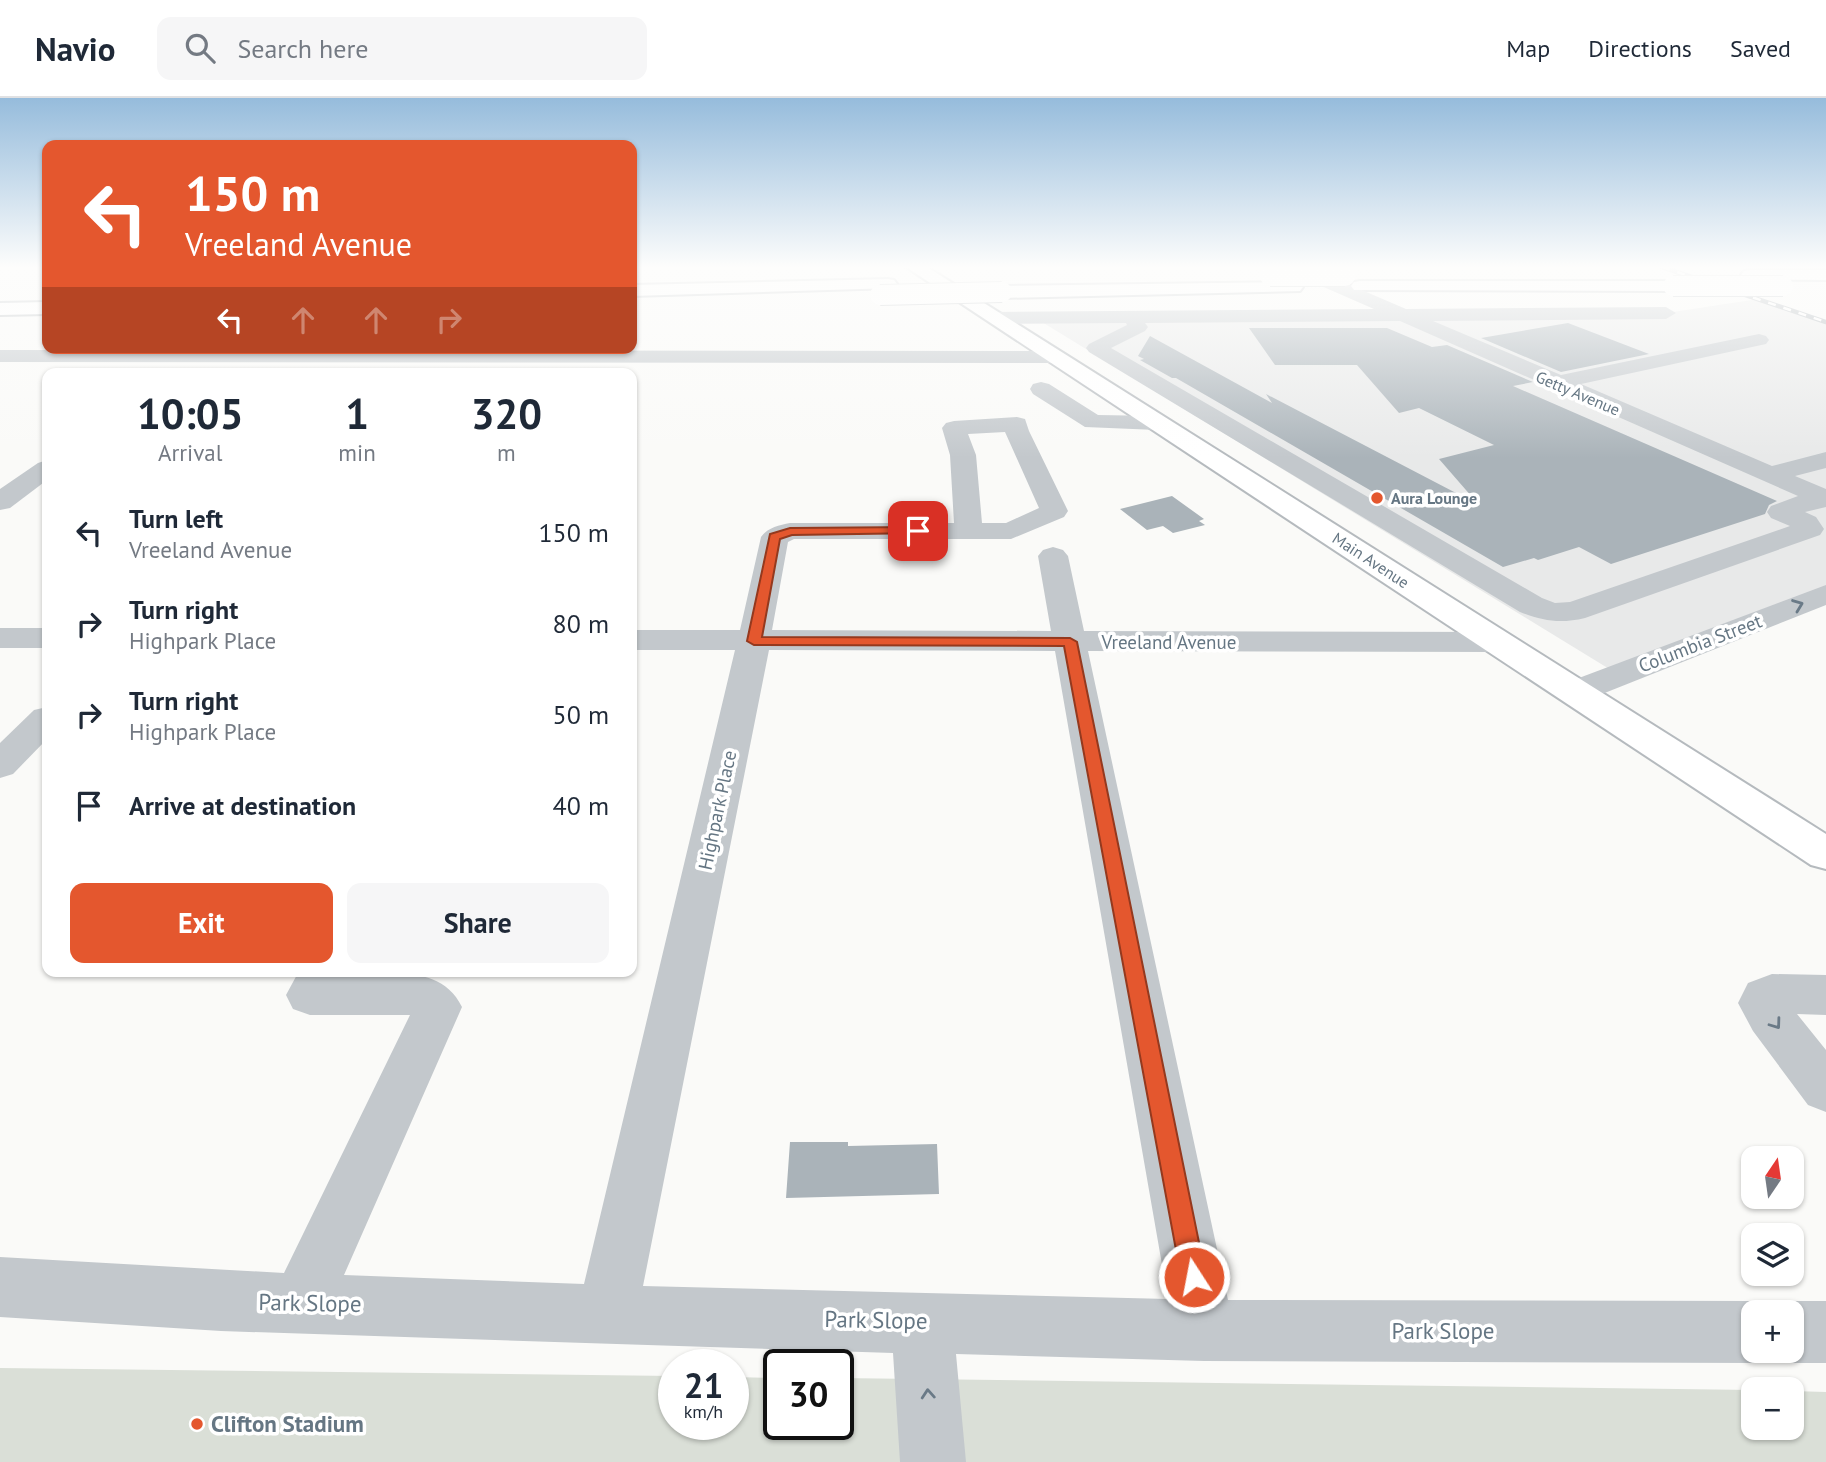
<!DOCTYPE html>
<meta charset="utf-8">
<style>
:root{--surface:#fff;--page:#f6f6f7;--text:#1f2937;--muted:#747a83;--line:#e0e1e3;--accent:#e4572e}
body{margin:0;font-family:"PT Sans",sans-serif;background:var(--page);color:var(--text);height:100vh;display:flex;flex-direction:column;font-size:26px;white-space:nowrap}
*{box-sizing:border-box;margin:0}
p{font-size:23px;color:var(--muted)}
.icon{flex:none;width:38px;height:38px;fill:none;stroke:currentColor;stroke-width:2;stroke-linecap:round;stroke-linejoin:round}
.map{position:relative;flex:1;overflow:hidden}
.side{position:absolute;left:42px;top:270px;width:595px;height:609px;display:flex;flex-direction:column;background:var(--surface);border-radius:14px;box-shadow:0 2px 5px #0004}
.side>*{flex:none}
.guide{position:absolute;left:42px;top:42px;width:595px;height:214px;border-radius:14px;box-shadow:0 2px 5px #0004;background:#e4572e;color:#fff;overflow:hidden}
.needle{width:46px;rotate:13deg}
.buttons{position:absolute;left:1741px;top:1048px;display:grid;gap:14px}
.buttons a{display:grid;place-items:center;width:63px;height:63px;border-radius:14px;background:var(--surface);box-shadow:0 2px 5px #0004;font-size:35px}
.speed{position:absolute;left:658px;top:1251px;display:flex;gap:14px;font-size:35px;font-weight:700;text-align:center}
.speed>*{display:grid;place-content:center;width:91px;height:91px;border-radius:50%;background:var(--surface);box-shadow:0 2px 5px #0004;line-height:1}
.speed small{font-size:18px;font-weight:400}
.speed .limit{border:4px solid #111;border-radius:10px;background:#fff;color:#111}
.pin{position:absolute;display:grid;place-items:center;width:60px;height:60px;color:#fff;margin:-30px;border-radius:14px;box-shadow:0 4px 10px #0006}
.me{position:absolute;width:77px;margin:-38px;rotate:349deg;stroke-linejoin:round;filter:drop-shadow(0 0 5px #0008)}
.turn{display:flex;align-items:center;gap:24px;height:147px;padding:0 28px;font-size:32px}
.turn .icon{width:91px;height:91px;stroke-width:2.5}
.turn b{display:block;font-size:49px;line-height:60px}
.lanes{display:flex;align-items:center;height:66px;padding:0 28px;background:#0003;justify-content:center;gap:35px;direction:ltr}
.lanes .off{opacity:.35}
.eta{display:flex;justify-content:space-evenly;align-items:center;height:119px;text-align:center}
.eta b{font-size:42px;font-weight:700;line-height:49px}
.action{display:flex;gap:14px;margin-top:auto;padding:14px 28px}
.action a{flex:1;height:80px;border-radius:14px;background:var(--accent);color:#fff;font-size:28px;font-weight:700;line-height:80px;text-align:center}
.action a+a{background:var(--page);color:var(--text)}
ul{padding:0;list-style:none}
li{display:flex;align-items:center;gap:21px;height:91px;padding:0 28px}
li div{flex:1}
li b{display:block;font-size:26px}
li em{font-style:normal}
header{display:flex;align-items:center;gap:42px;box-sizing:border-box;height:98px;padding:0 35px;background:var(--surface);border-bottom:2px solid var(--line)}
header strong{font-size:33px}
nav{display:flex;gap:38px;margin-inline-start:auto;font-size:24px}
.search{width:490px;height:63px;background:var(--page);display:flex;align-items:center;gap:18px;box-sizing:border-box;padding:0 24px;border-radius:14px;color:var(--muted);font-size:26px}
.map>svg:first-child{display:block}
.built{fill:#e8e9e9}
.green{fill:#dadfd7}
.building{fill:#aab3b9}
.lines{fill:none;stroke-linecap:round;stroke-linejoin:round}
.major-casing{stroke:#b5babe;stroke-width:4}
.highway-casing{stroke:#b4b9bd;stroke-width:4}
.minor{fill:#c3c8cc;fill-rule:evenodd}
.major{fill:#fff;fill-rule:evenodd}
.highway{fill:#fff;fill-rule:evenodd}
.rail-casing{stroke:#a2aab0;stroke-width:4.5}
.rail{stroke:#fff;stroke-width:2.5;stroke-dasharray:8;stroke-linecap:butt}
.highway-bridge-casing{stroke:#b4b9bd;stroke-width:22;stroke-linecap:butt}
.highway-bridge{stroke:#fff;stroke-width:20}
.oneway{stroke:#6a7a87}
.route{fill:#e4572e;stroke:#94391e;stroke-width:2}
.poi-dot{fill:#e4572e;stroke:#fff;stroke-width:2.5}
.labels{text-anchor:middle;stroke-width:7;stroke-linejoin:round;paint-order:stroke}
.far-street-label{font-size:16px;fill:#657683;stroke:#fff}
.far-poi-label{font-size:16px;font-weight:bold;fill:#657683;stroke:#fff;text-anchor:start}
.street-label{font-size:19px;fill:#657683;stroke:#fff}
.near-street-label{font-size:23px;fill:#657683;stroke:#fff}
.near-poi-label{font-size:23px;font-weight:bold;fill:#657683;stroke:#fff;text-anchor:start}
</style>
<header>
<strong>Navio</strong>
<div class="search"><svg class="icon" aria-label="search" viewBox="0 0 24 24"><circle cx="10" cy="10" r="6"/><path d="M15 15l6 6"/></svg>Search here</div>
<nav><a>Map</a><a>Directions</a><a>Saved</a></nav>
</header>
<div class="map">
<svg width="1826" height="1364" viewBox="0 0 1826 1364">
<rect width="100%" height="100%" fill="#fafaf8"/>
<path class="built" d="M 1758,201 L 1826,224 L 1826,502 L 1624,580 L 1037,221 L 1673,214 Z"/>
<path class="green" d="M 0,1270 L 674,1278 L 674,1326 L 733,1326 L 733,1279 L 779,1280 L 779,1326 L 838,1326 L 838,1280 L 1753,1292 L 1754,1330 L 1792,1330 L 1792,1293 L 1826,1294 L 1826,1364 L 0,1364 Z"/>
<g class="building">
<path d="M 1568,225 L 1649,256 L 1561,274 L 1481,240 Z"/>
<path d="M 1249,230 L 1387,230 L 1432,249 L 1447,247 L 1533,284 L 1513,288 L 1777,403 L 1769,407 L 1765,416 L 1611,466 L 1579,449 L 1538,462 L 1534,460 L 1503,469 L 1176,280 L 1172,280 L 1140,262 L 1144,261 L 1138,258 L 1150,238 L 1272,305 L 1266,296 L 1479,407 L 1439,361 L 1494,347 L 1419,310 L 1399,315 L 1357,267 L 1275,267 Z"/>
<path d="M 1172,398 L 1204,421 L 1199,423 L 1205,427 L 1173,435 L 1163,428 L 1147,432 L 1120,411 Z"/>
<path d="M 790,1044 L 848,1044 L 848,1048 L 937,1046 L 939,1096 L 786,1100 Z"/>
</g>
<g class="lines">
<defs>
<path id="major" d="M 906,169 L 927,169 L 1826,736 L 1826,771 L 1811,767 Z"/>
<g id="highway">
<path d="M 1750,172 L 1826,172 L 1826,182 L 1744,181 L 1741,177 L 1744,173 Z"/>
<path d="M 888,181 L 894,182 L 897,186 L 894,190 L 632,198 L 632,187 Z"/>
<path d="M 1360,183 L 1673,183 L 1682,188 L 1673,193 L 1354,192 L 1351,188 L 1354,184 Z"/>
<path d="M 1294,184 L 1303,189 L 1300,193 L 1002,200 L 993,194 L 1002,188 Z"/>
<path d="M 47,204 L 47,216 L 0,217 L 0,205 Z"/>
</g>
</defs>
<use href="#major" class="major-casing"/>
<use href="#highway" class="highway-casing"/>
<g class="minor">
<path d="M 1284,169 L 1308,169 L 1406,211 L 1666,209 L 1676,215 L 1666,221 L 1433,223 L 1561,277 L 1759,236 L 1766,238 L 1769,242 L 1766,246 L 1581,286 L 1772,368 L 1826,354 L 1826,370 L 1795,378 L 1826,391 L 1826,409 L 1805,414 L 1816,419 L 1824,431 L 1820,437 L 1585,520 C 1560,526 1543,523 1520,514 L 1089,254 L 1086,250 L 1089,246 L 1127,227 L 1126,225 L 995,226 L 985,220 L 995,214 L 1374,211 L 1287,173 ZM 1400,223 L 1798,398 L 1771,408 L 1767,414 L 1771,420 L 1790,428 L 1570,504 L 1555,505 L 1542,500 L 1111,250 L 1145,233 L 1148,229 L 1145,225 Z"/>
<path d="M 0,252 L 1055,253 L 1062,255 L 1066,259 L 1062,263 L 1055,265 L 0,264 Z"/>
<path d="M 1041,284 L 1049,286 L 1098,317 L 1157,318 L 1165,320 L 1169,325 L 1165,330 L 1157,332 L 1085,329 L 1033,296 L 1030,291 L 1033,286 Z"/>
<path d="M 1017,319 L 1025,321 L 1029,333 L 1068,413 L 1064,419 L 1011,441 L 794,441 L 788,444 L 772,532 L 1051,533 L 1038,458 L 1043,452 L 1053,449 L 1063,452 L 1068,458 L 1084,533 L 1497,534 L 1509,537 L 1513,544 L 1509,551 L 1497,554 L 1088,553 L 1228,1202 L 1754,1203 L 1773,1211 L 1792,1203 L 1826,1203 L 1826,1265 L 1792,1265 L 1773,1257 L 1754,1265 L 1204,1263 L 956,1256 L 966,1364 L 900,1364 L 893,1255 L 221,1233 L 0,1219 L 0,1159 L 284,1175 L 410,917 L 310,917 L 293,911 L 286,897 L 299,873 L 346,873 L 344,877 C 386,877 440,864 462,909 L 344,1177 L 584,1186 L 735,552 L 632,552 L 632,532 L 740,532 L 761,439 C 767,430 779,427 790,425 L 954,425 L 950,357 L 942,330 L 946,325 L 954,323 ZM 1005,334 L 1039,410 L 1006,425 L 982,425 L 976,357 L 968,336 ZM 769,552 L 1055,553 L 1168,1201 L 643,1188 ZM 1754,1214 L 1792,1214 L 1792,1253 L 1754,1253 Z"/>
<path d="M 47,362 L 47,382 L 10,410 L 0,412 L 0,391 L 38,365 Z"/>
<path d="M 1826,487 L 1826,507 L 1587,602 L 1575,605 L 1563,602 L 1558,594 L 1563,586 Z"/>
<rect x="0" y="530" width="47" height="20"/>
<path d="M 47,609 L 47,641 L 13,676 L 0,680 L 0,645 L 34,612 Z"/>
<path d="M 1772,876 L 1826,877 L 1826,917 L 1797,916 L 1826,952 L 1826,1014 L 1808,1007 L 1753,933 L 1738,905 L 1748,885 Z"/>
</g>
<use href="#major" class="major"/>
<use href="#highway" class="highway"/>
<defs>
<path id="rail" d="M 1662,169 L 1826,224"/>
</defs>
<use href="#rail" class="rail-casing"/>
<use href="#rail" class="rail"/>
<defs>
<g id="highway-bridge">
<path d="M 1270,178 L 1345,178"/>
<path d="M 1673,188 L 1783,188"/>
<path d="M 880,197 L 1002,194"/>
</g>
</defs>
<use href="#highway-bridge" class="highway-bridge-casing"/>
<use href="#highway-bridge" class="highway-bridge"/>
</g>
<defs><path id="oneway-chevron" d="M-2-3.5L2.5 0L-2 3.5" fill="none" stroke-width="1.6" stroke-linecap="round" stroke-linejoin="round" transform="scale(1.75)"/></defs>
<g class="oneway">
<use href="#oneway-chevron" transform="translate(1798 507) rotate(-21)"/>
<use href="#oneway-chevron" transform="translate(1776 926) rotate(54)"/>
<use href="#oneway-chevron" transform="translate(928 1296) rotate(-94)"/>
</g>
<linearGradient id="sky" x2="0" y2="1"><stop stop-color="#96bcdc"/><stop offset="0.47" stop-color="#fdfdfc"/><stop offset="1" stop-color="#fdfdfc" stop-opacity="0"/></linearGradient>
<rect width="1826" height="360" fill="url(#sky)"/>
<path class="route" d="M 918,429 L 922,430 L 922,435 L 792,437 L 780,441 L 762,539 L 1070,540 L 1077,544 L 1206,1179 L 1202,1188 L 1194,1191 L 1185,1188 L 1181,1179 L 1064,548 L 754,547 L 747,543 L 770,436 L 790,430 Z"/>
<g class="poi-dot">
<circle cx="1377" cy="400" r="7"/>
<circle cx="197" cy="1326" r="7"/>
</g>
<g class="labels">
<g class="far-street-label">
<text transform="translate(1578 295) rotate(23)" y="6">Getty Avenue</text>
<text transform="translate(1371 462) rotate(33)" y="6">Main Avenue</text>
</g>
<g class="far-poi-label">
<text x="1391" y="406">Aura Lounge</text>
</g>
<g class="street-label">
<text x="1169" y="551">Vreeland Avenue</text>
<text transform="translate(1700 545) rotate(-21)" y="7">Columbia Street</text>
<text transform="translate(717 712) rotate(-78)" y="7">Highpark Place</text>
</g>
<g class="near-street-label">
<text transform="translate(310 1205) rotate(1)" y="8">Park Slope</text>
<text transform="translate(876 1222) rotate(1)" y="8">Park Slope</text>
<text x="1443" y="1241">Park Slope</text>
</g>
<g class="near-poi-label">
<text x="211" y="1334">Clifton Stadium</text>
</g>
</g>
</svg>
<div class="buttons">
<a><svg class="needle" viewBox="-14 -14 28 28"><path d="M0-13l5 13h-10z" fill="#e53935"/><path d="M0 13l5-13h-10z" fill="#747a83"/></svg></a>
<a><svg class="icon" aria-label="layers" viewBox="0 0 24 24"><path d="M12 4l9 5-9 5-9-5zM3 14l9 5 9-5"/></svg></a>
<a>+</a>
<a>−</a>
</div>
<div class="speed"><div>21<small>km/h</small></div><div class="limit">30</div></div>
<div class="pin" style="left:918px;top:433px;background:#d93025"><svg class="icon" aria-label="arrive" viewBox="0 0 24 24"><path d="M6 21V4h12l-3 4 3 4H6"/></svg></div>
<svg class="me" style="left:1194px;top:1179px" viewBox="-20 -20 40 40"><circle r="17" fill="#e4572e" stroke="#fff" stroke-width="3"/><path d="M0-11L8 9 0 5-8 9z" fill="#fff"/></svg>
<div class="guide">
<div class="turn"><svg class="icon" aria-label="left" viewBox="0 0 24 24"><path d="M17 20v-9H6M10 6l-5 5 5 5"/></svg><div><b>150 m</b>Vreeland Avenue</div></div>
<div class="lanes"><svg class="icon" aria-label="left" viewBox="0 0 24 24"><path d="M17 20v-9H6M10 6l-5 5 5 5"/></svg><svg class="icon off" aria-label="ahead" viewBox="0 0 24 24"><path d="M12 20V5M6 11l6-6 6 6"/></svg><svg class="icon off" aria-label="ahead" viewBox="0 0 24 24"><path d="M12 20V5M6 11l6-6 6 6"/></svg><svg class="icon off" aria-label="right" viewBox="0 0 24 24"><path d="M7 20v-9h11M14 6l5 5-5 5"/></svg></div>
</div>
<section class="side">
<div class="eta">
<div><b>10:05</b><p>Arrival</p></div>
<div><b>1</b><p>min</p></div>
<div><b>320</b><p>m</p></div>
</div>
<ul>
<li><svg class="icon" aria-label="left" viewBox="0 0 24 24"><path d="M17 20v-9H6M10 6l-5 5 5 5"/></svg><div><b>Turn left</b><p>Vreeland Avenue</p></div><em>150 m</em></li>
<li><svg class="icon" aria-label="right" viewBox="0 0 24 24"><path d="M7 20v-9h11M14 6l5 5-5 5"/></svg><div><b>Turn right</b><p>Highpark Place</p></div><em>80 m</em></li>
<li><svg class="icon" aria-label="right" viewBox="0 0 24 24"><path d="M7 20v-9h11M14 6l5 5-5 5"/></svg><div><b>Turn right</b><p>Highpark Place</p></div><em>50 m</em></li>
<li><svg class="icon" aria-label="arrive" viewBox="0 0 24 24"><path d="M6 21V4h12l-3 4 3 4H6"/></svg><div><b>Arrive at destination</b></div><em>40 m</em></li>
</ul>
<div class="action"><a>Exit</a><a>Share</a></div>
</section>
</div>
